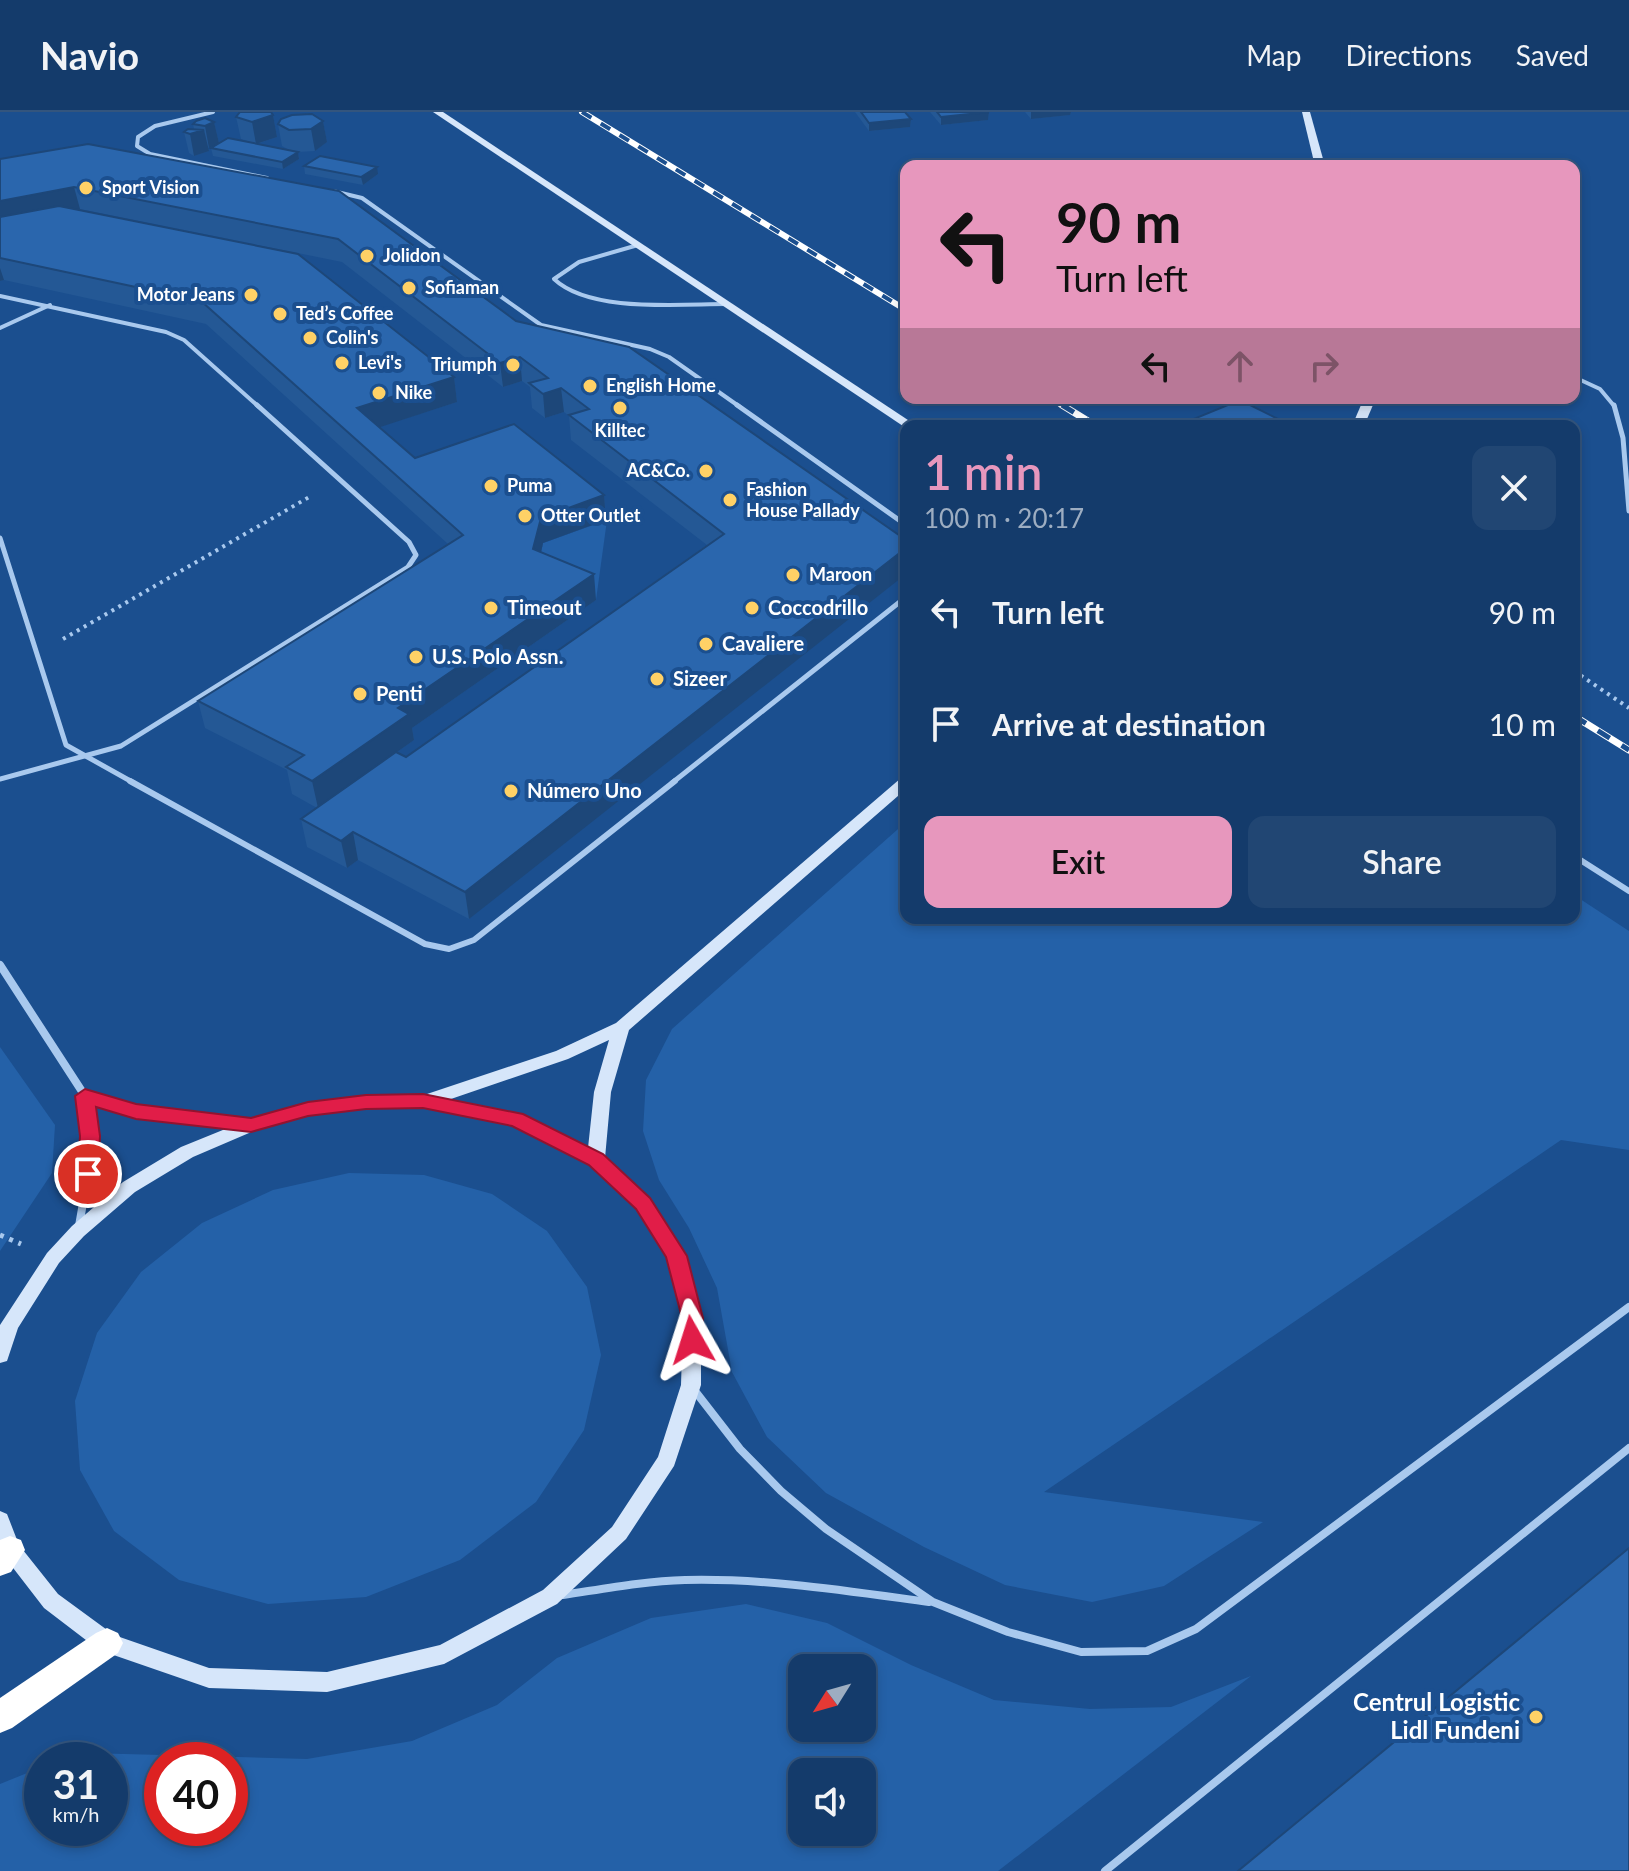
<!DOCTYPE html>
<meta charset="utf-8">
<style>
:root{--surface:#143b6b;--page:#214673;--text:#f1f3f6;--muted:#9dadc1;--line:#33557e;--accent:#e797bd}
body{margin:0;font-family:Lato,sans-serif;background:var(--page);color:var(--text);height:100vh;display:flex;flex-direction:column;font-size:30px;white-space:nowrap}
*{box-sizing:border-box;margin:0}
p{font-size:26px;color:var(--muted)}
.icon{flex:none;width:44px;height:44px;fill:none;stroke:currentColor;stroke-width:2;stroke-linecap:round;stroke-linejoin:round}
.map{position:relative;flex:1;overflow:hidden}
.drawer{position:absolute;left:900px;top:308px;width:680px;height:504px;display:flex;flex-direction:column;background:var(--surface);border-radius:16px;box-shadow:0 4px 12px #0003,0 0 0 2px var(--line)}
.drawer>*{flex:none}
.top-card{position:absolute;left:900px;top:48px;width:680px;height:244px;border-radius:16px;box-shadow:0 4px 12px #0003,0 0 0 2px var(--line);background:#e797bd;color:#111;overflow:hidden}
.needle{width:52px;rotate:233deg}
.buttons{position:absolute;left:788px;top:1542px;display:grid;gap:16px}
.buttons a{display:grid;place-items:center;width:88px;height:88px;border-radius:16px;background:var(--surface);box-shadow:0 4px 12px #0003,0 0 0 2px var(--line);font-size:40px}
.speed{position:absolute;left:24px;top:1630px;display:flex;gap:16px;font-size:40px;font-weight:700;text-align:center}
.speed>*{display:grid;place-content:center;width:104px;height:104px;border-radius:50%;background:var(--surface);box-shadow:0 4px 12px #0003,0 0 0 2px var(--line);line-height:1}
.speed small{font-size:20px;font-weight:400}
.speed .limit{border:12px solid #d22;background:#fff;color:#111}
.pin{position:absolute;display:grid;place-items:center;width:68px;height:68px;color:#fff;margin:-34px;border:4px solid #fff;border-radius:50%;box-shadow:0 2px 8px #0007}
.me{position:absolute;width:88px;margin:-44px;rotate:354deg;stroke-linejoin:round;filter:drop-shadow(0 0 6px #0008)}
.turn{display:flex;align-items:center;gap:28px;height:168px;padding:0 24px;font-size:36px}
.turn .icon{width:104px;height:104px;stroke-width:2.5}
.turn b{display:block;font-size:56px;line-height:68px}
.lanes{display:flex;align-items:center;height:76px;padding:0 24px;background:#0003;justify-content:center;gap:40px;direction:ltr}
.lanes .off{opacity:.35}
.round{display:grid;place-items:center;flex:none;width:84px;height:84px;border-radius:16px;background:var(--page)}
.overview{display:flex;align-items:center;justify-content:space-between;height:136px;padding:0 24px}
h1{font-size:48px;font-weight:600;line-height:60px;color:var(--accent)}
.button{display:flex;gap:16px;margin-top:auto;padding:16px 24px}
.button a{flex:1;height:92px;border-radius:16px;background:var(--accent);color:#111;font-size:32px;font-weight:600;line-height:92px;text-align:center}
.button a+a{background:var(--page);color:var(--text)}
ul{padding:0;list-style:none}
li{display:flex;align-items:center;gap:24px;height:112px;padding:0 24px}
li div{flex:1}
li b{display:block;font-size:30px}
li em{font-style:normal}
header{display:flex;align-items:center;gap:48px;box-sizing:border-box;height:112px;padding:0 40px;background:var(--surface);border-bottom:2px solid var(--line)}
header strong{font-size:38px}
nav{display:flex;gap:44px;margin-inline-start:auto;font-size:28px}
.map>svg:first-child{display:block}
.green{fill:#2461a8;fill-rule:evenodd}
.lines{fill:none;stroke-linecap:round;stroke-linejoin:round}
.path-far1{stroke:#a9c9ee;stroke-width:4;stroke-dasharray:3 5;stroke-linecap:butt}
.path{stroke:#a9c9ee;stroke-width:5;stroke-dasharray:4 6;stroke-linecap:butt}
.lane-far3{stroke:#a9c9ee;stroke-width:4}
.lane-far2{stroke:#a9c9ee;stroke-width:5}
.lane-far1{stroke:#a9c9ee;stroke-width:6}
.lane{stroke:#a9c9ee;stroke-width:8}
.street{stroke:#a9c9ee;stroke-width:8}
.secondary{fill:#d6e6fa;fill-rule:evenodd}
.highway{fill:#fff;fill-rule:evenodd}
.rail-far1-casing{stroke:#fff;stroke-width:6}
.rail-casing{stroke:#fff;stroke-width:7}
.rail-far1{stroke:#1b4f8f;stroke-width:4;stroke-dasharray:11;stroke-linecap:butt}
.rail{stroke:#1b4f8f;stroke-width:5;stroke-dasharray:14;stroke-linecap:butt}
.wall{fill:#245895;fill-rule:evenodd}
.shaded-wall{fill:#1d4779}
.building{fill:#2a66ad;stroke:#1d4779;stroke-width:2}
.route{fill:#e11d48;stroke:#92132f;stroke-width:2}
.poi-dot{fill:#ffd166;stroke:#1b4f8f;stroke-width:3}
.labels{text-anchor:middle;stroke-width:8;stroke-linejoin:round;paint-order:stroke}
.far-poi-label{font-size:18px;font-weight:bold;fill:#fff;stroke:#1b4f8f;text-anchor:start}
.poi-label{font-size:20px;font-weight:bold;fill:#fff;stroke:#1b4f8f;text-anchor:start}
.near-poi-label{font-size:24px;font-weight:bold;fill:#fff;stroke:#1b4f8f;text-anchor:end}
</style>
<header>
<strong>Navio</strong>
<nav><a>Map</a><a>Directions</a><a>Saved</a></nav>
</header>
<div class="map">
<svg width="1629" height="1759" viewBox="0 0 1629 1759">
<rect width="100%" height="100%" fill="#1b4f8f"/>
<g class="green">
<path d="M 607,408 L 596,488 L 536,463 L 543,431 Z"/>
<path d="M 906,710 L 906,806 L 1574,806 L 1574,783 L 1629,819 L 1629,1038 L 1561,1028 L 1044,1380 L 1263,1410 L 1164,1474 L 1092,1490 L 1005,1473 L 924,1435 L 826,1381 L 767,1325 L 732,1260 L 717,1176 L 689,1116 L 659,1068 L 643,1019 L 646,968 L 672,917 Z"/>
<path d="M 0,935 L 55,1013 L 52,1061 L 0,1139 Z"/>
<path d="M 349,1061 L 424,1063 L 492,1082 L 547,1119 L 587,1175 L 601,1243 L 584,1318 L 536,1390 L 460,1448 L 366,1485 L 268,1492 L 179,1468 L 114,1419 L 80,1358 L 75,1289 L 97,1221 L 141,1160 L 202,1111 L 273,1078 Z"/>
<path d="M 746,1492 L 827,1511 L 911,1553 L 994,1588 L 1090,1597 L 1171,1595 L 1251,1564 L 998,1759 L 0,1759 L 0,1672 L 42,1655 L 42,1716 L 110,1716 L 110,1648 L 64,1648 L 87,1641 L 307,1647 L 412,1629 L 497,1593 L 557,1546 L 651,1506 ZM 862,1556 L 862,1616 L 802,1616 L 802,1556 ZM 230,1648 L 230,1716 L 162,1716 L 162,1648 ZM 862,1660 L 862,1720 L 802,1720 L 802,1660 Z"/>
</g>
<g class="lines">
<g class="path-far1">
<path d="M 63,527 L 311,384"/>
<path d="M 1574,559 L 1629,596"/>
</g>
<path class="path" d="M 0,1123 L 21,1132"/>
<g class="lane-far3">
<path d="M 213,0 L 155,14 L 138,25 L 137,34 L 150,42 L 267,66"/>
<path d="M 333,79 L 362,86 L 541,213 L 650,237 L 669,245 L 740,295"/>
<path d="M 638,133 L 579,150 L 554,167 C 590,201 679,192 727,192"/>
<path d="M 0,184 L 166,220 L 184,228 L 259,295"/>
<path d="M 0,216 L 50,193"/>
<path d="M 1574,265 L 1600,277 L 1615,295"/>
</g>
<g class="lane-far2">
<path d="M 737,293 L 906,413"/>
<path d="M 1614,293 L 1623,326 L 1629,399"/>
<path d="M 0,426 L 66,633 L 134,671"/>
<path d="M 0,667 L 121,634 L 408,455 L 416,443 L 409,430 L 257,293"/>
<path d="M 672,671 L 906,485"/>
</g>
<g class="lane-far1">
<path d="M 130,669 L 425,832 L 449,837 L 474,828 L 675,669"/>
<path d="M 1574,744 L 1629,779"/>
</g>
<g class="lane">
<path d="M 695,1279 L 740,1337 L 781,1379 L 826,1417 L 933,1490 L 1008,1520 L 1081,1540 L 1147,1539 L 1196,1517 L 1629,1195"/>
<path d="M 563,1483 C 603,1477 644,1469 685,1468 C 767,1466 848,1479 929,1490"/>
<path d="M 1105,1759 L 1629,1336"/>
</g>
<g class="street">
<path d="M 0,853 L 85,984 L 90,1024 L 88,1062 L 79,1114"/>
<path d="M 85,984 L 136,1000 L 249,1013"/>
</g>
<g class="secondary">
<path d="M 433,0 L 443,0 L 917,314 L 906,316 Z"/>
<path d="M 1302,0 L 1310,0 L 1325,54 L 1315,54 Z"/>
<path d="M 1364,286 L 1376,286 L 1364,314 L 1352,314 Z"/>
<path d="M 906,665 L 906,677 L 629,918 L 611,980 L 605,1046 L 649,1086 L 685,1144 L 701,1206 L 701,1273 L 674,1354 L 626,1427 L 557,1492 L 444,1552 L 327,1580 L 209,1576 L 99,1538 L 44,1496 L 0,1439 L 0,1399 L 7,1402 L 19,1433 L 58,1482 L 114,1523 L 209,1556 L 327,1560 L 440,1533 L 543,1478 L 612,1415 L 658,1345 L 681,1273 L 683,1206 L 667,1145 L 637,1096 L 590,1053 L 512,1013 L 423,995 L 366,996 L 308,1003 L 256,1018 L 193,1045 L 135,1080 L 84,1124 L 59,1151 L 18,1216 L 7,1249 L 0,1251 L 0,1213 L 47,1141 L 72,1114 L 123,1070 L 181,1035 L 245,1009 L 308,991 L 366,984 L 424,983 L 556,939 L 616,911 L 901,666 ZM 609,928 L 594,980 L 588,1036 L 522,1003 L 448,988 L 568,947 Z"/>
</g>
<g class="highway">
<path d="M 10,1424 L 21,1428 L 25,1438 L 11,1460 L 0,1464 L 0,1428 Z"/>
<path d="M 107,1516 L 118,1521 L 123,1531 L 118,1541 L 12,1616 L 0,1621 L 0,1586 L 96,1521 Z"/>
</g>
<defs>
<g id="rail-far1">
<path d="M 582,0 L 906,198"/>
<path d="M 1050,286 L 1065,295"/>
</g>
<g id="rail">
<path d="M 1062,293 L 1096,314"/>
<path d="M 1574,604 L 1629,638"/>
</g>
</defs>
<use href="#rail-far1" class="rail-far1-casing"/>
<use href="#rail" class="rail-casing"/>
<use href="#rail-far1" class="rail-far1"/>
<use href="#rail" class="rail"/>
</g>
<g class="wall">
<path d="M 855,0 L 905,0 L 911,7 L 910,15 L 869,19 Z"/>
<path d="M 930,0 L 989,0 L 988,8 L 941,13 Z"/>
<path d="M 1025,0 L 1071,0 L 1070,3 L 1031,7 Z"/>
<path d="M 273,3 L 277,25 L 257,32 L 289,38 L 282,34 L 278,12 L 323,9 L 327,30 L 315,39 L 298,40 L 299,47 L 283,57 L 213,44 L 211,36 L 254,31 L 241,27 L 236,5 Z"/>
<path d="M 214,10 L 219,31 L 208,36 L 209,39 L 194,44 L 189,41 L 184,20 L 194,17 L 193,12 Z"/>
<path d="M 0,47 L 339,79 L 516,209 L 906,428 L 469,807 L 358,748 L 347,756 L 307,735 L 301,707 L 317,696 L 292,682 L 287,658 L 205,616 L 198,589 L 448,432 L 206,212 L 4,168 L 0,169 ZM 80,97 L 342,150 L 503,275 L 522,269 L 530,275 L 532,296 L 545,306 L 564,300 L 569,304 L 571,328 L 707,433 L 406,645 L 397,640 L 414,628 L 412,616 L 596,488 L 541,440 L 543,431 L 606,408 L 604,383 L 415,346 L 379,315 L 457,290 L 454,265 L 78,98 Z"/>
<path d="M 304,54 L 378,62 L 363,73 L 305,62 Z"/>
<path d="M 1196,306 L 1278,307 L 1276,314 L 1195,314 Z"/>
</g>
<g class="shaded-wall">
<path d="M 989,0 L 988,8 L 941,13 L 941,5 Z"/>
<path d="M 1031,0 L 1071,0 L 1070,3 L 1031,7 Z"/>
<path d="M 273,3 L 277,25 L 256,32 L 252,10 Z"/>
<path d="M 911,7 L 910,15 L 869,19 L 869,11 Z"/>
<path d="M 323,9 L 327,30 L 315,39 L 311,17 Z"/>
<path d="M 214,10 L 219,31 L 209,36 L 205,14 Z"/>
<path d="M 204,18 L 209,39 L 194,44 L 190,22 Z"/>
<path d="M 298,40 L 299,47 L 283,57 L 282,50 Z"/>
<path d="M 377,55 L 378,62 L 363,73 L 361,65 Z"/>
<path d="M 74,75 L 80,97 L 0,112 L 0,89 Z"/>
<path d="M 0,156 L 4,168 L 0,169 Z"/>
<path d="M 520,245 L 522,269 L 503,275 L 500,251 Z"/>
<path d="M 454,265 L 457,290 L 362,321 L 357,296 Z"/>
<path d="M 561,276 L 564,300 L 545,306 L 543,282 Z"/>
<path d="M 1278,307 L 1276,314 L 1263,314 Z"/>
<path d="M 604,383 L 606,408 L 543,431 L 536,463 L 533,437 L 541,406 Z"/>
<path d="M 906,436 L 906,462 L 469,807 L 465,780 Z"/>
<path d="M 594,462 L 596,488 L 412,616 L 414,628 L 318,696 L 312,669 L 398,596 Z"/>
<path d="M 353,720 L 358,748 L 347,756 L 341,729 Z"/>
</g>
<g class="building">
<path d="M 240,0 L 271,0 L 273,3 L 252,10 L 236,5 Z"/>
<path d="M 861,0 L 905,0 L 911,7 L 869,11 Z"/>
<path d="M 937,0 L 989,0 L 941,5 Z"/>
<path d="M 312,2 L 323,9 L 311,17 L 289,18 L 278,12 L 281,7 L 292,3 Z"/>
<path d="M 205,6 L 214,10 L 205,14 L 193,12 L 196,9 Z"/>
<path d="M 188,17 L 204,18 L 190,22 L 184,20 Z"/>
<path d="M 228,26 L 298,40 L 282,50 L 211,36 Z"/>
<path d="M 88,32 L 339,79 L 516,209 L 629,235 L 906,428 L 906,436 L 465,780 L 353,720 L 341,729 L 301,707 L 396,640 L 406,645 L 724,422 L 569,303 L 589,297 L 561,276 L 543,282 L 529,271 L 548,266 L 520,245 L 500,251 L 338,127 L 74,75 L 0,89 L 0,47 Z"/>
<path d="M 320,44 L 377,55 L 361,65 L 304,54 Z"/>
<path d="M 59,94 L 298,142 L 454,265 L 357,296 L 415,346 L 514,312 L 604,383 L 541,406 L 533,437 L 594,462 L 398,596 L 409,602 L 312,669 L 286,655 L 304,643 L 198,589 L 463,423 L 201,189 L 0,146 L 0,105 Z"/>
<path d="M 1240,288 L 1278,307 L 1263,314 L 1211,314 L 1196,306 Z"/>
<path d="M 1629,1436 L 1629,1759 L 1238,1759 Z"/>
</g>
<path class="route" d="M 85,977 L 136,992 L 251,1006 L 308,990 L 366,983 L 423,982 L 523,1002 L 603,1042 L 650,1086 L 687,1144 L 703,1206 L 699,1234 L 692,1237 L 684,1234 L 681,1228 L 682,1206 L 666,1145 L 636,1097 L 589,1053 L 512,1014 L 423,996 L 366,997 L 308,1004 L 251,1020 L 136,1007 L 96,995 L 100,1024 L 98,1062 L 95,1068 L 81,1068 L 78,1062 L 80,1024 L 75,984 Z"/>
<g class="poi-dot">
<circle cx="86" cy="76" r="8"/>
<circle cx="367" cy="144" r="8"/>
<circle cx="409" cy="176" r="8"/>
<circle cx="251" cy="183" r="8"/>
<circle cx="280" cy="202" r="8"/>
<circle cx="310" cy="226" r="8"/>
<circle cx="342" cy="251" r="8"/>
<circle cx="513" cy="253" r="8"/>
<circle cx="590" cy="274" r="8"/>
<circle cx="379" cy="281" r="8"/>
<circle cx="620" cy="296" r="8"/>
<circle cx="706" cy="359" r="8"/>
<circle cx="491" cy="374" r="8"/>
<circle cx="730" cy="388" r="8"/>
<circle cx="525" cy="404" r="8"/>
<circle cx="793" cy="463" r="8"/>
<circle cx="491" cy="496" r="8"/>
<circle cx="752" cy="496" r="8"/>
<circle cx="706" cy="532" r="8"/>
<circle cx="416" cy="545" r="8"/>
<circle cx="657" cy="567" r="8"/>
<circle cx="360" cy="582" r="8"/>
<circle cx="511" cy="679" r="8"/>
<circle cx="1536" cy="1605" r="8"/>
</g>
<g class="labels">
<g class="far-poi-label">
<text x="102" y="82">Sport Vision</text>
<text x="383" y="150">Jolidon</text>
<text x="425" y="182">Sofiaman</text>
<text x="235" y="189" text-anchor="end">Motor Jeans</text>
<text x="296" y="208">Ted’s Coffee</text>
<text x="326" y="232">Colin's</text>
<text x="358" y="257">Levi's</text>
<text x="497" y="259" text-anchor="end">Triumph</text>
<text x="606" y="280">English Home</text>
<text x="395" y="287">Nike</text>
<text x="620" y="325" text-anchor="middle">Killtec</text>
<text x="690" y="365" text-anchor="end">AC&amp;Co.</text>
<text x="507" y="380">Puma</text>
<text x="746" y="384">Fashion<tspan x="746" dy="21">House Pallady</tspan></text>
<text x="541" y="410">Otter Outlet</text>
<text x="809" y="469">Maroon</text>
</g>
<g class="poi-label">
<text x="507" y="503">Timeout</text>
<text x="768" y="503">Coccodrillo</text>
<text x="722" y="539">Cavaliere</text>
<text x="432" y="552">U.S. Polo Assn.</text>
<text x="673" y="574">Sizeer</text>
<text x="376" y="589">Penti</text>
<text x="527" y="686">Número Uno</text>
</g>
<g class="near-poi-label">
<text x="1520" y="1599">Centrul Logistic<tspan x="1520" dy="28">Lidl Fundeni</tspan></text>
</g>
</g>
</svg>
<div class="buttons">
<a><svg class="needle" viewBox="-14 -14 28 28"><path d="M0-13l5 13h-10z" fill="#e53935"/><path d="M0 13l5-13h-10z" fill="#9dadc1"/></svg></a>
<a><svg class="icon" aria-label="sound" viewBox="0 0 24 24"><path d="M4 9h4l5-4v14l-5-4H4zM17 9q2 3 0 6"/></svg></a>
</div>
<div class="speed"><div>31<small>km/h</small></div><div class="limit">40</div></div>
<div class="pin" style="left:88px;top:1062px;background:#d93025"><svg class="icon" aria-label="arrive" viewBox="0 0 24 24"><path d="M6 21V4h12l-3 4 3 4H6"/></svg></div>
<svg class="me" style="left:692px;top:1228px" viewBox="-20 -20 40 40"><path d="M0-17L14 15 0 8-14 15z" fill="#e11d48" stroke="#fff" stroke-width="4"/></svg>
<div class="top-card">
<div class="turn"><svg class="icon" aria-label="left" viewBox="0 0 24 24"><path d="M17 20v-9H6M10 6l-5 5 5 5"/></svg><div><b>90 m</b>Turn left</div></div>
<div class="lanes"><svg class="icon" aria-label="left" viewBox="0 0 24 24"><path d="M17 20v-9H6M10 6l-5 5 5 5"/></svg><svg class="icon off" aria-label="ahead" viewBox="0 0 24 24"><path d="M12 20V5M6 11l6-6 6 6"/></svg><svg class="icon off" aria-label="right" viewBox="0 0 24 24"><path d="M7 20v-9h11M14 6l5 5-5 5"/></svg></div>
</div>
<section class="drawer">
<div class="overview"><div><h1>1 min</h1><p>100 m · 20:17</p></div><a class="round"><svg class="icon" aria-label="close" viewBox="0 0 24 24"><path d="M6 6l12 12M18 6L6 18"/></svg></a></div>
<ul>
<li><svg class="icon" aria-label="left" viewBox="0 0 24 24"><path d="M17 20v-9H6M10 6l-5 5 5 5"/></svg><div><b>Turn left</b></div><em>90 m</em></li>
<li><svg class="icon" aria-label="arrive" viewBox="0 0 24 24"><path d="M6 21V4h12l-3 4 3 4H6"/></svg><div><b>Arrive at destination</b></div><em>10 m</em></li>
</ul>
<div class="button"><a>Exit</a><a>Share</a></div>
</section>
</div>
